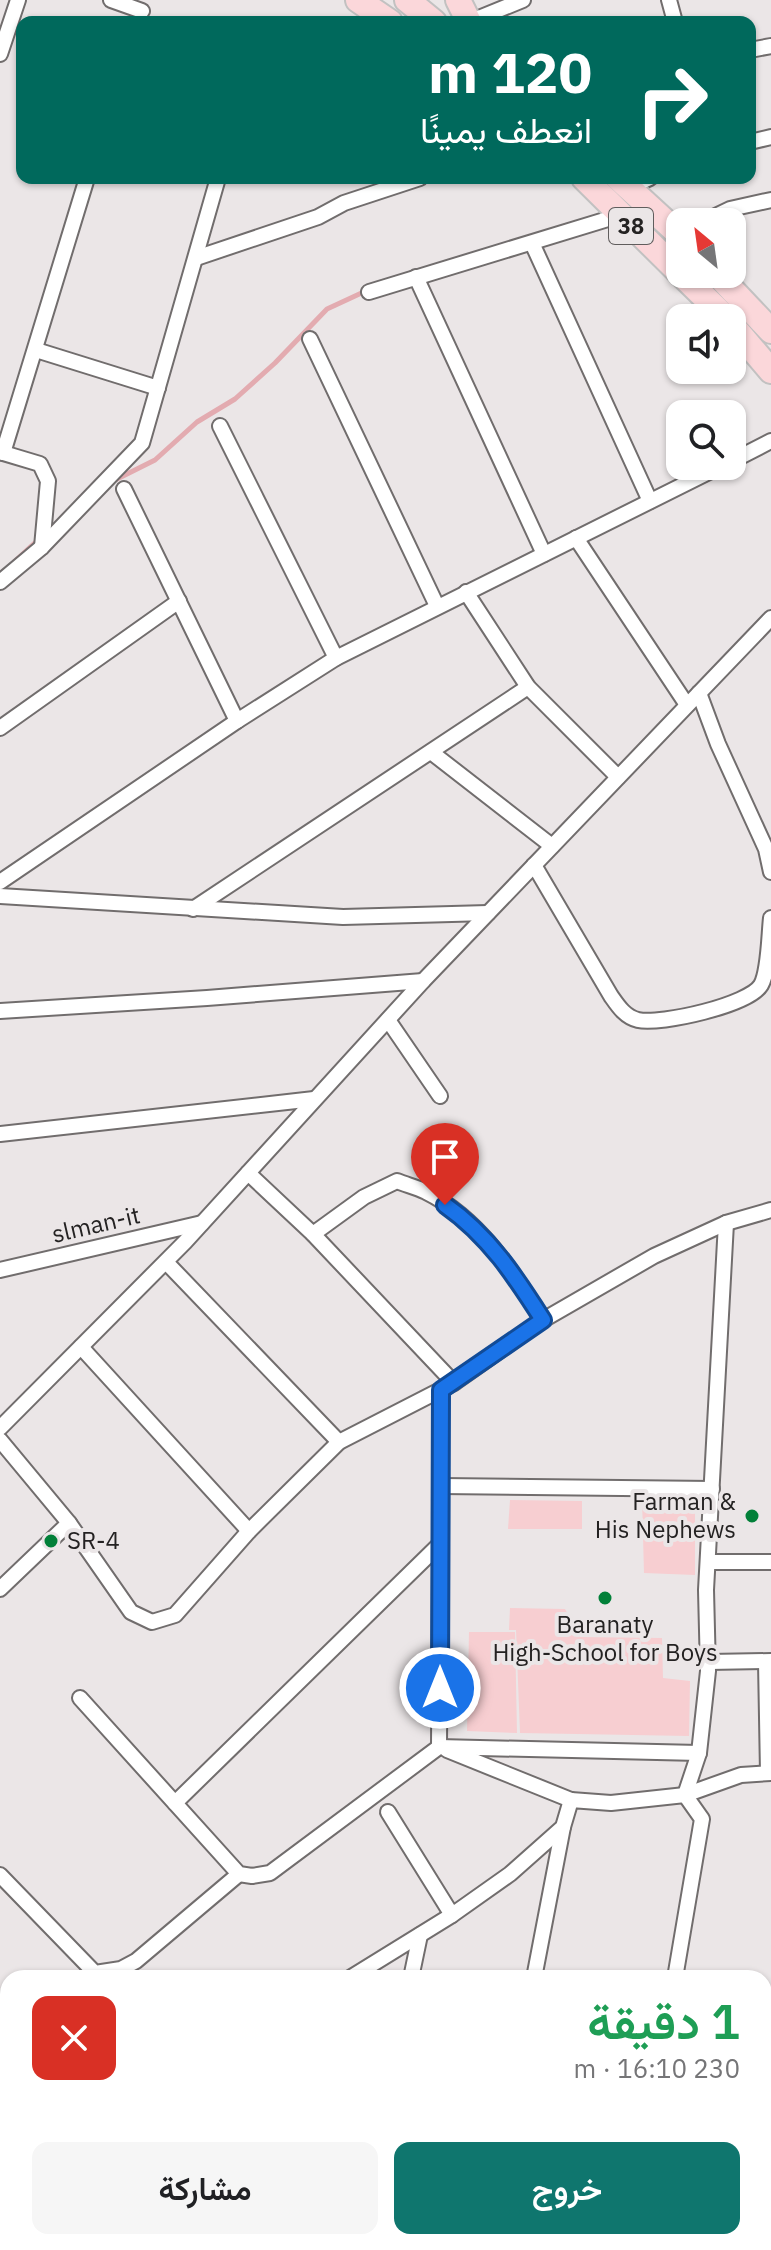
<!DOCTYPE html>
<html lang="ar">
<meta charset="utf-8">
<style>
:root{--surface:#fff;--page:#f6f6f6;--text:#202124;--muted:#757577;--accent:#0f766e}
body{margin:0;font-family:"IBM Plex Sans",Vazirmatn,sans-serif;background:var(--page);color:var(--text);direction:rtl;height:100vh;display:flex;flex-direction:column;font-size:30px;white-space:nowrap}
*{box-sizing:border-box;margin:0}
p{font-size:26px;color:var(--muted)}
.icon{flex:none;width:44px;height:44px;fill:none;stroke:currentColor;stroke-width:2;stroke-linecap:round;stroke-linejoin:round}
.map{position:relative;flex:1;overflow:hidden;direction:ltr}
.side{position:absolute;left:0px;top:1970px;width:772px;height:280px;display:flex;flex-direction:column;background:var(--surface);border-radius:24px 24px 0 0;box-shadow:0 2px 6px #0004;direction:rtl}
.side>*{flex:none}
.banner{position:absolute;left:16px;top:16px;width:740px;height:168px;border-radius:16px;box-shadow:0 2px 6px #0004;direction:rtl;background:#00695c;color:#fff;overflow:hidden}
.needle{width:52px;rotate:331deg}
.buttons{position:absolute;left:666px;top:208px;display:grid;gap:16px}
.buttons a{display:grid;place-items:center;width:80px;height:80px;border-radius:16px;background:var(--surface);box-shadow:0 2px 6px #0004;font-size:40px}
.pin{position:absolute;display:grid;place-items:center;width:68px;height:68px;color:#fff;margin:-82px -34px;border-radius:50% 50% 50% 0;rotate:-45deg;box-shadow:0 0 8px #0007}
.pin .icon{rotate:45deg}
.me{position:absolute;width:88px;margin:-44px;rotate:0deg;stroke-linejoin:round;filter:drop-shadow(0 0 6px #0008)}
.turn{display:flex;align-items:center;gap:28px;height:168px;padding:0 32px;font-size:36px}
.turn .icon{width:104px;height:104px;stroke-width:2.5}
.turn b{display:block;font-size:56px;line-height:68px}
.round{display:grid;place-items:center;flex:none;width:84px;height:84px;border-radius:16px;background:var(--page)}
.summary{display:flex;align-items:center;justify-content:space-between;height:136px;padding:0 32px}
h1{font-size:48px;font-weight:600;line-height:60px;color:#1e9e55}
.cta{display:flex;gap:16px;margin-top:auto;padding:16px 32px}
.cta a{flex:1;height:92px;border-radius:16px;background:var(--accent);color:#fff;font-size:32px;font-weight:600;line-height:92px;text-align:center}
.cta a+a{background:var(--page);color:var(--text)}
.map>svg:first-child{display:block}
.green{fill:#f7ced1}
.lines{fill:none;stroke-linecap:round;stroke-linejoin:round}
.stream{stroke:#e3abb0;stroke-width:5}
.minor-casing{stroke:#716d6d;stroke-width:18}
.primary-casing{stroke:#c2c1c1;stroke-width:28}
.minor{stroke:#fff;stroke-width:14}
.primary{stroke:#fbd7da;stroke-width:24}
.route-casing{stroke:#114b97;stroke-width:20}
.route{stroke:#1a73e8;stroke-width:14}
.poi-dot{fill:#028039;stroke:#ebe6e7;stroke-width:3}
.labels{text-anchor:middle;stroke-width:8;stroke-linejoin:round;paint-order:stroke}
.shield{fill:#ebe6e7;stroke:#605d5d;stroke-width:2}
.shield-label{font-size:22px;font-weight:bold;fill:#242222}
.street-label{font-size:24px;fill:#242222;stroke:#ebe6e7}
.poi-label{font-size:24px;fill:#242222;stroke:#ebe6e7;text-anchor:end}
</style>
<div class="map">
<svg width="771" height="2250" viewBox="0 0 771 2250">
<rect width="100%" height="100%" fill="#ebe6e7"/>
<g class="green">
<path d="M 642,1498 L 695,1498 L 695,1575 L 644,1573 Z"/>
<path d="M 510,1500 L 582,1501 L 582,1529 L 508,1529 Z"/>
<path d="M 510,1608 L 565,1609 L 569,1616 L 578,1621 L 580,1637 L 662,1638 L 663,1678 L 690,1681 L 689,1736 L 520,1733 L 516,1630 L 509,1630 Z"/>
<path d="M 469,1632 L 515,1632 L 517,1733 L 467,1731 Z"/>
</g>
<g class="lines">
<g class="stream">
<path d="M 113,481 L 155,460 L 197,422 L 235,399 L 275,363 L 327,309 L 368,290"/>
<path d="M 14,562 L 39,539"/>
</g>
<defs>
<g id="minor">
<path d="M 111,0 L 142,11"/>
<path d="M 669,0 L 675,22"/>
<path d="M 469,22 L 523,0"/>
<path d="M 750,50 L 771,46"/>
<path d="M 0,54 L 18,0"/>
<path d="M 750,142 L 771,137"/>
<path d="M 628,188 L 650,178"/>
<path d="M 703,222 L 730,209 L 771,200"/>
<path d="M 532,243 L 650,501"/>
<path d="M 196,258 L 318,217 L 344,203 L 420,178"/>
<path d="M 416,277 L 544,554"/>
<path d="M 369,292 L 621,215"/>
<path d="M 310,339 L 437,606"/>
<path d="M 36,350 L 158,388"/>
<path d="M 220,426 L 336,658"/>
<path d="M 0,452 L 40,464 L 48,481 L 42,547"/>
<path d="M 3,453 L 87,178"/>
<path d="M 732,461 L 771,441"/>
<path d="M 124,489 L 237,721"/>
<path d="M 576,538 L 687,705"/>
<path d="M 0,582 L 42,547 L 142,443 L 218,178"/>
<path d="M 466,592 L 528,687 L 618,777"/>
<path d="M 699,693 L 718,744 L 766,849 L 771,872"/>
<path d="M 0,728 L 179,601"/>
<path d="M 431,752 L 552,846"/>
<path d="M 534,865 L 611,996 C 618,1006 625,1017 638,1020 C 661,1025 749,1005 761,985 C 769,971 769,935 771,918"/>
<path d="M 0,882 L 237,721 L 336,658 L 721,466"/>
<path d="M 0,896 L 343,917 L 488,913"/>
<path d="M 193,909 L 528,687"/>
<path d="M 0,1011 L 207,998 L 423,981"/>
<path d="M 388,1020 L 440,1096"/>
<path d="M 0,1134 L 314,1099"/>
<path d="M 248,1173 L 313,1234 L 454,1383"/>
<path d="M 313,1234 L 364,1197 L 397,1181 C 406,1185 417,1187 426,1192 C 479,1218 513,1272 543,1320"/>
<path d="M 166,1262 L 339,1442"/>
<path d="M 0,1270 L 202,1223"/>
<path d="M 81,1347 L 249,1531"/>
<path d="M 0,1428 L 185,1242 L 423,981 L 771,618"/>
<path d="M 0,1440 L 69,1523 L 131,1612 L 152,1622 L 175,1615 L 249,1531 L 339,1442 L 454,1383 L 543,1320 L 654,1256 L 726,1223 L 771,1210"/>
<path d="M 441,1486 L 712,1489"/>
<path d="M 708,1562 L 771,1562"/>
<path d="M 0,1589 L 69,1523"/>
<path d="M 709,1662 L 771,1661"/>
<path d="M 766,1662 L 768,1773"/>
<path d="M 80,1698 L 239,1874 L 252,1876 L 270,1873 L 439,1747 L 699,1753"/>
<path d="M 439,1747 L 441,1390"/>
<path d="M 447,1750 L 571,1800"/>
<path d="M 175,1803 L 441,1543"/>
<path d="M 388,1812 L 452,1915"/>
<path d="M 0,1875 L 95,1973 L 121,1969 L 136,1961 L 239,1874"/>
<path d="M 350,1978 L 452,1915 L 510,1874 L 563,1827 L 571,1800 L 611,1803 L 685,1795 L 741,1775 L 771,1773"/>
<path d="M 411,1978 L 420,1935"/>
<path d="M 534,1978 L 563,1827"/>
<path d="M 675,1978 L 702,1819 L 685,1795 L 699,1753 L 708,1671 L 706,1590 L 726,1223"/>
<path d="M 0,2039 L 8,2047"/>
<path d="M 0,2189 L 8,2186"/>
<path d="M 27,2250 L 28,2242"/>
<path d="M 145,2250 L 145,2242"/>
<path d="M 267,2250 L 267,2242"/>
<path d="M 392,2250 L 392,2242"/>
<path d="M 637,2250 L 638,2242"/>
</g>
<g id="primary">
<path d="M 358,0 L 390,22"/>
<path d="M 407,0 L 434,22"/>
<path d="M 458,0 L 469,22"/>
<path d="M 584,178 L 680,273"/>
<path d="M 618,178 L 680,235"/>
<path d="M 681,274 L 726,318"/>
<path d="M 717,274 L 771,331"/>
<path d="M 732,325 L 771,371"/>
</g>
</defs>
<use href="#minor" class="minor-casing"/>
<use href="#primary" class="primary-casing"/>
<use href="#minor" class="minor"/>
<use href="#primary" class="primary"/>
</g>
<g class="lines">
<defs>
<path id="route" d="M 440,1688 L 441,1390 L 543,1320 C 515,1276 489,1236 445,1205"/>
</defs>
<use href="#route" class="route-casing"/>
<use href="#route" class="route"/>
</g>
<g class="poi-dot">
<circle cx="752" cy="1516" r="8"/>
<circle cx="51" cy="1541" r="8"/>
<circle cx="605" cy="1598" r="8"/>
</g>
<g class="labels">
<rect class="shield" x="609" y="208" width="44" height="36" rx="6"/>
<g class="shield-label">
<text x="631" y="234">38</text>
</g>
<g class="street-label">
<text transform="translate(96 1225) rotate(-13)" y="8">slman-it</text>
</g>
<g class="poi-label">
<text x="736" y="1510">Farman &amp;<tspan x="736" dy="28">His Nephews</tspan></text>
<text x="67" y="1549" text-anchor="start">SR-4</text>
<text x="605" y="1633" text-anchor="middle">Baranaty<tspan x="605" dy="28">High-School for Boys</tspan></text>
</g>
</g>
</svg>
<div class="buttons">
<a><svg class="needle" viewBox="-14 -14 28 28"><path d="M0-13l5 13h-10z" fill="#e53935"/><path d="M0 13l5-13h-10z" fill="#757577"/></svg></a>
<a><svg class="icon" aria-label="sound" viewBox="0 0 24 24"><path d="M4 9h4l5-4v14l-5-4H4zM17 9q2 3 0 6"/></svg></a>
<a><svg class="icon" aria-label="search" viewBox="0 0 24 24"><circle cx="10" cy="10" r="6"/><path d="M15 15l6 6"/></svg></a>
</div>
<div class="pin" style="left:445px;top:1205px;background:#d93025"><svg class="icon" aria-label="arrive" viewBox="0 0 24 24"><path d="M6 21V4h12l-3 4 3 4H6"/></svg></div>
<svg class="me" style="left:440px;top:1688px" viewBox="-20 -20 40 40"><circle r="17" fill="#1a73e8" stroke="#fff" stroke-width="3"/><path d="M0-11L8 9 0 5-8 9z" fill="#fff"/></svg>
<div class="banner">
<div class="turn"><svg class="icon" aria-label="right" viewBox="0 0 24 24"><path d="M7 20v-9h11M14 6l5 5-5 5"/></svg><div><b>120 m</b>انعطف يمينًا</div></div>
</div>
<section class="side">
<div class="summary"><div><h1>1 دقيقة</h1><p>230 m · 16:10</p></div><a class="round" style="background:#d93025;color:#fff"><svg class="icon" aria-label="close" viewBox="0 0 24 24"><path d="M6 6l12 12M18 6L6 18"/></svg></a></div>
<div class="cta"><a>خروج</a><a>مشاركة</a></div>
</section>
</div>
